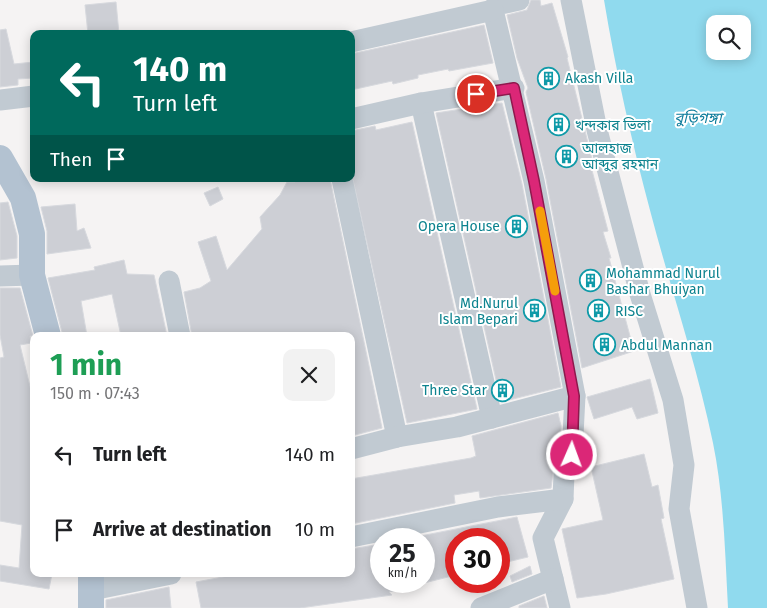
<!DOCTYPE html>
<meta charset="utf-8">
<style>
:root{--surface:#fff;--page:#f2f2f2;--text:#202124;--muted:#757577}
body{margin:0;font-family:"Fira Sans","Noto Sans Bengali",sans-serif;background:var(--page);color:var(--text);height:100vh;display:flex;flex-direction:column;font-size:19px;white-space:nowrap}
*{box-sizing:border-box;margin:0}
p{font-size:16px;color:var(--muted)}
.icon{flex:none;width:28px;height:28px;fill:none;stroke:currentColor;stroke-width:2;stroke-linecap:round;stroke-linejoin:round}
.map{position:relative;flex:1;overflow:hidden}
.details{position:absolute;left:30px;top:332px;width:325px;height:245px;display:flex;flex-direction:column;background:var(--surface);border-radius:10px;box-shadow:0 2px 12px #0003}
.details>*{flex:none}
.top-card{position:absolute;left:30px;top:30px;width:325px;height:152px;border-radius:10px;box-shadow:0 2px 12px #0003;background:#00695c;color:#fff;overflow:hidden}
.buttons{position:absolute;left:706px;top:15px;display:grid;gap:10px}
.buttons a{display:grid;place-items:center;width:45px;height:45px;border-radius:10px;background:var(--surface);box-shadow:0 2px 12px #0003;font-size:25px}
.speed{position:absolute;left:370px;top:528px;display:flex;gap:10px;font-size:25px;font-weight:700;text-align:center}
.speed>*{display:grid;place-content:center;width:65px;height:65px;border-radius:50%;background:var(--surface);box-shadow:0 2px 12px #0003;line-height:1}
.speed small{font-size:12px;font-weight:400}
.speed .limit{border:8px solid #d22;background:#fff;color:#111}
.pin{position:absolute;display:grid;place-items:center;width:42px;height:42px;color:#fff;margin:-21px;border:2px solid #fff;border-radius:50%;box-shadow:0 1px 5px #0007}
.me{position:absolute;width:55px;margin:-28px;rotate:2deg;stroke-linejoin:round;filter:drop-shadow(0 0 4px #0008)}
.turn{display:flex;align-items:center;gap:18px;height:105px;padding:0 20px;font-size:22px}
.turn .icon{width:65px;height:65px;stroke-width:2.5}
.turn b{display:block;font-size:35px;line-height:42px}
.then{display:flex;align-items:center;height:48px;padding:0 20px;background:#0003;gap:10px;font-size:19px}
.round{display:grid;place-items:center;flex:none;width:52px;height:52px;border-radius:10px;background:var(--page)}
.summary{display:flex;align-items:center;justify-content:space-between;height:85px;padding:0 20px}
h1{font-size:30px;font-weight:700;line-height:38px;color:#1e9e55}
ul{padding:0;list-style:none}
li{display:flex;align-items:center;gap:15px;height:75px;padding:0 20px}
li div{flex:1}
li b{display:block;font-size:19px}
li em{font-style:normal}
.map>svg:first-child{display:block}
.water{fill:#90daee;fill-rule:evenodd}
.building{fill:#cdcfd5;stroke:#d7d9de}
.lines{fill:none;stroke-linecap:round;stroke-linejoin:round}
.minor{stroke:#c1cad2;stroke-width:21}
.major{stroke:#b3c2d1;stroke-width:26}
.route-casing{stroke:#8e194d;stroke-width:12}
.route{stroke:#db2777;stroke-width:9}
.slow{stroke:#f59e0b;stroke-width:9}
.labels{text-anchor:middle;stroke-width:4;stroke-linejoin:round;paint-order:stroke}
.culture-label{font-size:14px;fill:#0d838f;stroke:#fff;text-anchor:start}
.water-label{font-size:15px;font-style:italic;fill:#0c7c9b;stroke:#fff}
</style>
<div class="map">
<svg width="767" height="608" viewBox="0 0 767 608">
<rect width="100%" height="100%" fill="#f5f3f3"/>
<path class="water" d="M 604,0 L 767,0 L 767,608 L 728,608 C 725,553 724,497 713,443 C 697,365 671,290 651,214 C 632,143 616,72 604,0 ZM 715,24 L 742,24 L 742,51 L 715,51 Z"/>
<g class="building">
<path d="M 531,0 L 540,0 L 541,6 L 552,3 L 568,57 L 567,58 L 592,159 L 589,159 L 608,231 L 603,232 L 611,258 L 609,258 L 634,351 L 582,368 L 546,179 L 526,92 L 528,88 L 517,58 L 507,15 L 527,10 Z"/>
<path d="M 116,2 L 119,34 L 88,34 L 85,5 Z"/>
<path d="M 484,25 L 493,63 L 449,71 L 448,69 L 418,75 L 418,78 L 393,84 L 392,81 L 351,90 L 351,54 Z"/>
<path d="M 6,29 L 14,64 L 34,62 L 34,78 L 18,79 L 18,85 L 0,87 L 0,30 Z"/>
<path d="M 502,103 L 522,184 L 561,387 L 501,402 L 436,113 Z"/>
<path d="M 412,122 L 477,409 L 407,423 L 351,171 L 351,131 L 375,126 L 376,130 Z"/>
<path d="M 294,179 L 330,179 L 382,428 L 351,436 L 351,336 L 192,336 L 184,292 L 200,288 L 211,281 L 198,242 L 216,236 L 227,270 L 262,229 L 260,217 L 280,195 L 287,182 L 295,182 Z"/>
<path d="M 218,187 L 223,199 L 210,206 L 204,193 Z"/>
<path d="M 8,202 L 17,236 L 17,258 L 0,260 L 0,203 Z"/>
<path d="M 75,204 L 77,231 L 84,228 L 91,248 L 47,254 L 47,231 L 41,207 Z"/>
<path d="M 124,260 L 127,274 L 154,275 L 167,336 L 121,336 L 112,294 L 81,301 L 87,336 L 63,336 L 48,278 L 95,270 L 94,267 Z"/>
<path d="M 0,288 L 20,288 L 33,336 L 30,336 L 31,343 L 20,345 L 34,403 L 34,574 L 52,574 L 49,589 L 0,581 L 0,565 L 19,568 L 22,525 L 0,521 L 0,358 L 4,357 L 0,335 Z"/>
<path d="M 650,379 L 658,413 L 637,419 L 632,407 L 594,419 L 587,397 Z"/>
<path d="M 558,413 L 561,426 L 560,452 L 558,457 L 553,458 L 554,465 L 551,488 L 480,498 L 479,491 L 454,495 L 455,503 L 351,524 L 351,479 L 471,458 L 476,456 L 472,436 Z"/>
<path d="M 644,454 L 652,487 L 658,485 L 664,518 L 661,519 L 674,579 L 606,594 L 577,598 L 562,529 L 603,520 L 591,467 Z"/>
<path d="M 517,517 L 528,557 L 499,564 L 499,539 L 456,539 L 456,575 L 424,583 L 424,539 L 405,539 Z"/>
<path d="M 381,544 L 381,581 L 412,581 L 412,586 L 389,592 L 392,595 L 300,608 L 201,608 L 196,582 L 239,574 L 351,574 L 351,549 Z"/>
<path d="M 530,566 L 532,574 L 512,582 L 510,576 Z"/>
<path d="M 169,587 L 171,608 L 106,608 L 106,600 Z"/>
<path d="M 544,596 L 547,608 L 519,608 L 519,606 Z"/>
</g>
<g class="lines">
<g class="minor">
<path d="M 519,0 L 496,5 L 493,10 L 534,181 L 575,396 L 572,455 L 564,474 L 563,499 L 543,538 L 560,608"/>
<path d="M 571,0 L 597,130 L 640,294 L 673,400 L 684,465 L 679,509 L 697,608"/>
<path d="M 351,42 L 493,10"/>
<path d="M 0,100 L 34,96"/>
<path d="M 421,103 L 492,418"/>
<path d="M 351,119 L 421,103 L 514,88"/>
<path d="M 342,179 L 397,437"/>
<path d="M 0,276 L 32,275"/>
<path d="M 169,281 L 180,336"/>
<path d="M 351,449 L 397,437 L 457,427 L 575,396"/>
<path d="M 351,537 L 498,507 L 563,499"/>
<path d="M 92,590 L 171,574"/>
<path d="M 481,608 L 553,579"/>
</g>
<g class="major">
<path d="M 0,158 L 23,198 L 32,234 L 32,275 L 48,336"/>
<path d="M 91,574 L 91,608"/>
</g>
</g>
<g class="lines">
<defs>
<path id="route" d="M 476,94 L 514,88 L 534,181 L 574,396 L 572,455"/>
</defs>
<use href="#route" class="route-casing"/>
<use href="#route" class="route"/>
<path class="slow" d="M 540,211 L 555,291"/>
</g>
<defs>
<symbol id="building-ring" viewBox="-11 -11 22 22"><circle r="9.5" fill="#fff" stroke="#0f9aa8" stroke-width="1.5"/><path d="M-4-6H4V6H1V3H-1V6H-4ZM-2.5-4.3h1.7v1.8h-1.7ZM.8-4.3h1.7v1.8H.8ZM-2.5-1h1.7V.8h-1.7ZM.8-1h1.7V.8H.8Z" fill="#0f9aa8"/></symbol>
</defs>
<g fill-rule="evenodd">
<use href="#building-ring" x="536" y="66" width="25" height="25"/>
<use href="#building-ring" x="546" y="112" width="25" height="25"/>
<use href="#building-ring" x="554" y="144" width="25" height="25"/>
<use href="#building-ring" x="504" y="214" width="25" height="25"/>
<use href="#building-ring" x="578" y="268" width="25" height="25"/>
<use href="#building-ring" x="522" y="298" width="25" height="25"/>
<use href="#building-ring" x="586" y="298" width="25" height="25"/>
<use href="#building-ring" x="592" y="332" width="25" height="25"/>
<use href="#building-ring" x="490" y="378" width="25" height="25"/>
</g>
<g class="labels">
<g class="culture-label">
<text x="565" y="83">Akash Villa</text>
<text x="575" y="130">খন্দকার ভিলা</text>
<text x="582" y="153">আলহাজ<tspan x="582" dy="16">আব্দুর রহমান</tspan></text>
<text x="500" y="231" text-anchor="end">Opera House</text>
<text x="606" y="278">Mohammad Nurul<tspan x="606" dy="16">Bashar Bhuiyan</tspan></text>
<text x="518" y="308" text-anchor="end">Md.Nurul<tspan x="518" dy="16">Islam Bepari</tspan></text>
<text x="615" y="316">RISC</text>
<text x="621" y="350">Abdul Mannan</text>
<text x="487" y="395" text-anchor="end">Three Star</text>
</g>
<g class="water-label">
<text x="698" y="123">বুড়িগঙ্গা</text>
</g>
</g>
</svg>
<div class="buttons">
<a><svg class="icon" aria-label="search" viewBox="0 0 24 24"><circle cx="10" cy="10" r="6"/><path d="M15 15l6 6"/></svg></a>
</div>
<div class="speed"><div>25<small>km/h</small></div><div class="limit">30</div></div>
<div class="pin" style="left:476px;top:94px;background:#d93025"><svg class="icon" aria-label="arrive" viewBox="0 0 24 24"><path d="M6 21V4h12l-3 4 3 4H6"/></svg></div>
<svg class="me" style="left:572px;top:455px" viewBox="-20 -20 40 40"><circle r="17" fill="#db2777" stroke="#fff" stroke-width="3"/><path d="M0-11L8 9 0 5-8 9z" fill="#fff"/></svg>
<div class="top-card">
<div class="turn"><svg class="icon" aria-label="left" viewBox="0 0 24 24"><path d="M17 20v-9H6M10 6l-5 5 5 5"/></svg><div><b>140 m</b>Turn left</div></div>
<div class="then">Then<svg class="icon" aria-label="arrive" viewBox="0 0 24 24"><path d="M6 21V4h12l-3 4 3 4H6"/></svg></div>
</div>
<section class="details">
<div class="summary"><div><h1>1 min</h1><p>150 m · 07:43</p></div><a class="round"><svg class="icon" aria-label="close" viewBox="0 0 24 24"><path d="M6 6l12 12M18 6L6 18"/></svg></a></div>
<ul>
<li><svg class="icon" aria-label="left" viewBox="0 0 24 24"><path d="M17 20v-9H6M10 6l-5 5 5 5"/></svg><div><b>Turn left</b></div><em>140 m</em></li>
<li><svg class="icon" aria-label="arrive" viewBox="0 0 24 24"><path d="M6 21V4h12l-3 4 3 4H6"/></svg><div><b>Arrive at destination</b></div><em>10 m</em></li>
</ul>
</section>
</div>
